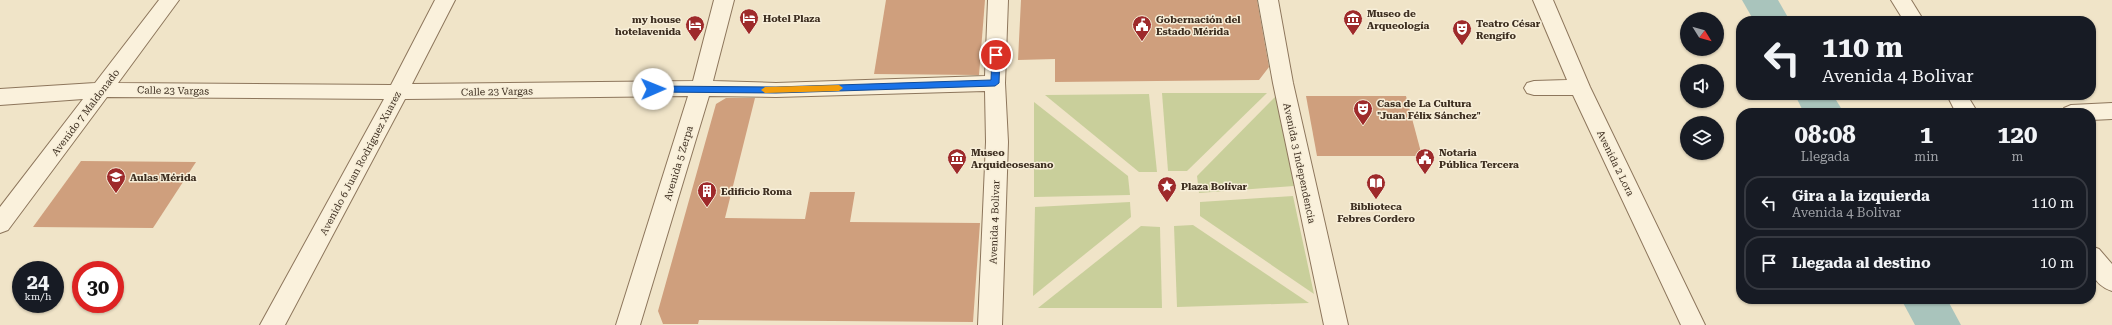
<!DOCTYPE html>
<html lang="es">
<meta charset="utf-8">
<style>
:root{--surface:#171b24;--page:#20242c;--text:#f1f3f6;--muted:#9ea1a6;--line:#363941}
body{margin:0;font-family:"Roboto Serif",serif;background:var(--page);color:var(--text);height:100vh;display:flex;flex-direction:column;font-size:15px;white-space:nowrap}
*{box-sizing:border-box;margin:0}
p{font-size:13px;color:var(--muted)}
.icon{flex:none;width:22px;height:22px;fill:none;stroke:currentColor;stroke-width:2;stroke-linecap:round;stroke-linejoin:round}
.map{position:relative;flex:1;overflow:hidden}
.panel{position:absolute;left:1736px;top:108px;width:360px;height:196px;display:flex;flex-direction:column;background:var(--surface);border-radius:16px;box-shadow:0 1px 3px #0004}
.panel>*{flex:none}
.top-card{position:absolute;left:1736px;top:16px;width:360px;height:84px;border-radius:16px;box-shadow:0 1px 3px #0004;background:#171b24;color:var(--text);overflow:hidden}
.needle{width:26px;rotate:127deg}
.controls{position:absolute;left:1680px;top:12px;display:grid;gap:8px}
.controls a{display:grid;place-items:center;width:44px;height:44px;border-radius:50%;background:var(--surface);box-shadow:0 1px 3px #0004;font-size:20px}
.speed{position:absolute;left:12px;top:261px;display:flex;gap:8px;font-size:20px;font-weight:700;text-align:center}
.speed>*{display:grid;place-content:center;width:52px;height:52px;border-radius:50%;background:var(--surface);box-shadow:0 1px 3px #0004;line-height:1}
.speed small{font-size:10px;font-weight:400}
.speed .limit{border:6px solid #d22;background:#fff;color:#111}
.pin{position:absolute;display:grid;place-items:center;width:34px;height:34px;color:#fff;margin:-17px;border:2px solid #fff;border-radius:50%;box-shadow:0 1px 4px #0007}
.me{position:absolute;width:44px;margin:-22px;rotate:89deg;stroke-linejoin:round;filter:drop-shadow(0 0 3px #0008)}
.turn{display:flex;align-items:center;gap:14px;height:84px;padding:0 20px;font-size:18px}
.turn .icon{width:52px;height:52px;stroke-width:2.5}
.turn b{display:block;font-size:28px;line-height:34px}
.eta{display:flex;justify-content:space-evenly;align-items:center;height:68px;text-align:center}
.eta b{font-size:24px;font-weight:700;line-height:28px}
ul{padding:0;list-style:none}
li{display:flex;align-items:center;gap:12px;height:54px;margin:0 8px 6px;padding:0 12px;border:2px solid var(--line);border-radius:16px}
li div{flex:1}
li b{display:block;font-size:15px}
li em{font-style:normal}
.map>svg:first-child{display:block}
.green{fill:#c9cf9b}
.lines{fill:none;stroke-linecap:round;stroke-linejoin:round}
.river{fill:#a9c4bc;fill-rule:evenodd}
.building{fill:#cf9f7d}
.minor-casing{stroke:#8d765c;stroke-width:2}
.minor{fill:#faf1dc;fill-rule:evenodd}
.route{fill:#1a73e8;stroke:#114b97}
.slow{fill:#f59e0b}
.labels{text-anchor:middle;stroke-width:3;stroke-linejoin:round;paint-order:stroke}
.poi-label{font-size:10px;font-weight:bold;fill:#3d2e20;stroke:#f7eed8;text-anchor:start}
.street-label{font-size:10px;fill:#3d2e20;stroke:#f7eed8}
</style>
<div class="map">
<svg width="2112" height="325" viewBox="0 0 2112 325">
<rect width="100%" height="100%" fill="#f0e4c8"/>
<g class="green">
<path d="M 1162,93 L 1267,93 L 1187,171 L 1168,171 Z"/>
<path d="M 1149,94 L 1157,172 L 1139,172 L 1045,95 Z"/>
<path d="M 1276,96 L 1294,186 L 1199,193 L 1197,176 Z"/>
<path d="M 1034,102 L 1128,176 L 1130,195 L 1034,197 Z"/>
<path d="M 1293,196 L 1314,294 L 1200,216 L 1200,202 Z"/>
<path d="M 1130,202 L 1131,217 L 1033,296 L 1035,207 Z"/>
<path d="M 1193,225 L 1309,303 L 1177,307 L 1174,226 Z"/>
<path d="M 1141,226 L 1160,227 L 1162,308 L 1038,308 Z"/>
</g>
<g class="lines">
<g class="river">
<path d="M 1742,0 L 1778,0 L 1790,21 L 1754,21 Z"/>
<path d="M 1795,95 L 1833,95 L 1844,113 L 1804,113 Z"/>
<path d="M 1901,299 L 1947,299 L 1961,325 L 1915,325 Z"/>
</g>
</g>
<g class="building">
<path d="M 886,0 L 985,0 L 979,75 L 874,74 Z"/>
<path d="M 1021,0 L 1257,0 L 1269,67 L 1259,80 L 1055,82 L 1055,59 L 1018,60 Z"/>
<path d="M 1306,96 L 1406,96 L 1422,156 L 1317,156 Z"/>
<path d="M 726,98 L 755,98 L 725,218 L 805,219 L 810,192 L 855,192 L 850,222 L 980,223 L 973,322 L 699,320 L 698,324 L 663,324 L 658,311 L 716,104 Z"/>
<path d="M 81,161 L 196,162 L 153,228 L 33,227 Z"/>
</g>
<g class="lines">
<defs>
<g id="minor">
<path d="M 159,0 L 179,0 L 118,83 L 391,85 L 435,0 L 455,0 L 412,84 L 693,81 L 714,0 L 734,0 L 713,81 L 776,83 L 985,76 L 988,0 L 1008,0 L 1005,83 L 1008,142 L 1002,325 L 978,325 L 986,142 L 985,91 L 776,97 L 709,96 L 640,325 L 616,325 L 688,96 L 405,99 L 285,325 L 260,325 L 384,99 L 107,97 L 8,230 L 0,233 L 0,207 L 83,99 L 0,105 L 0,89 L 95,83 Z"/>
<path d="M 1258,0 L 1278,0 L 1293,83 L 1348,325 L 1324,325 L 1273,83 Z"/>
<path d="M 1533,0 L 1553,0 L 1590,87 L 1705,325 L 1681,325 L 1573,95 L 1534,95 L 1527,93 L 1524,88 L 1527,83 L 1534,81 L 1567,80 Z"/>
<path d="M 1891,0 L 1911,0 L 1924,21 L 1904,21 Z"/>
<path d="M 1947,95 L 1967,95 L 1978,113 L 1956,113 Z"/>
<path d="M 2112,103 L 2112,119 L 2091,120 L 2091,113 L 2060,113 L 2064,108 L 2071,105 Z"/>
<path d="M 2091,246 L 2099,249 L 2112,264 L 2112,291 C 2089,283 2091,267 2091,246 Z"/>
</g>
</defs>
<use href="#minor" class="minor-casing"/>
<use href="#minor" class="minor"/>
</g>
<path class="route" d="M 996,52 L 1000,55 L 999,83 L 995,86 L 776,93 L 653,92 L 649,89 L 653,86 L 776,87 L 991,80 L 992,55 Z"/>
<path class="slow" d="M 839,85 L 843,88 L 839,91 L 765,93 L 761,90 L 765,87 Z"/>
<defs>
<symbol id="hotel-pin" viewBox="-11 -11 22 30"><path d="M0 17L-7.5 6A9.5 9.5 0 1 1 7.5 6Z" fill="#9e2a2b" stroke="#f7eed8"/><path d="M-6-4.5h1.5V1H6V5H4.5V3h-9V5H-6ZM-4 0a1.8 1.8 0 1 1 3.6 0ZM.5 0V-2.5h3Q6-2.5 6 0Z" fill="#fff"/></symbol>
<symbol id="museum-pin" viewBox="-11 -11 22 30"><path d="M0 17L-7.5 6A9.5 9.5 0 1 1 7.5 6Z" fill="#9e2a2b" stroke="#f7eed8"/><path d="M0-6L6-3V-2H-6V-3ZM-5-1h2V3h-2ZM-1-1h2V3h-2ZM3-1h2V3H3ZM-6 4H6V6H-6Z" fill="#fff"/></symbol>
<symbol id="civic-pin" viewBox="-11 -11 22 30"><path d="M0 17L-7.5 6A9.5 9.5 0 1 1 7.5 6Z" fill="#9e2a2b" stroke="#f7eed8"/><path d="M-.6-6.5H3V-4.5H.6V-3L4-1V1h2V6H-6V1h2V-1L-.6-3ZM-1.2 2.5V6h2.4V2.5Z" fill="#fff"/></symbol>
<symbol id="theatre-pin" viewBox="-11 -11 22 30"><path d="M0 17L-7.5 6A9.5 9.5 0 1 1 7.5 6Z" fill="#9e2a2b" stroke="#f7eed8"/><path d="M-5-5.5Q0-4 5-5.5V0Q5 5 0 6Q-5 5-5 0ZM-3.3-2.5H-1v1.5H-3.3ZM1-2.5H3.3v1.5H1ZM-2.8 1Q0 5.5 2.8 1Z" fill="#fff"/></symbol>
<symbol id="school-pin" viewBox="-11 -11 22 30"><path d="M0 17L-7.5 6A9.5 9.5 0 1 1 7.5 6Z" fill="#9e2a2b" stroke="#f7eed8"/><path d="M0-5L7-2L0 1L-7-2ZM-4 1L0 2.5L4 1V4Q0 6-4 4Z" fill="#fff"/></symbol>
<symbol id="library-pin" viewBox="-11 -11 22 30"><path d="M0 17L-7.5 6A9.5 9.5 0 1 1 7.5 6Z" fill="#9e2a2b" stroke="#f7eed8"/><path d="M-6-4Q-3-5.5-.7-3.5V5Q-3 3-6 4ZM6-4Q3-5.5 .7-3.5V5Q3 3 6 4Z" fill="#fff"/></symbol>
<symbol id="sight-pin" viewBox="-11 -11 22 30"><path d="M0 17L-7.5 6A9.5 9.5 0 1 1 7.5 6Z" fill="#9e2a2b" stroke="#f7eed8"/><path d="M0-6L1.8-2.2L6-1.7L2.9 1.2L3.7 5.4L0 3.3L-3.7 5.4L-2.9 1.2L-6-1.7L-1.8-2.2Z" fill="#fff"/></symbol>
<symbol id="building-pin" viewBox="-11 -11 22 30"><path d="M0 17L-7.5 6A9.5 9.5 0 1 1 7.5 6Z" fill="#9e2a2b" stroke="#f7eed8"/><path d="M-4-6H4V6H1V3H-1V6H-4ZM-2.5-4.3h1.7v1.8h-1.7ZM.8-4.3h1.7v1.8H.8ZM-2.5-1h1.7V.8h-1.7ZM.8-1h1.7V.8H.8Z" fill="#fff"/></symbol>
</defs>
<g fill-rule="evenodd">
<use href="#hotel-pin" x="738" y="7" width="22" height="30"/>
<use href="#museum-pin" x="1342" y="8" width="22" height="30"/>
<use href="#hotel-pin" x="684" y="14" width="22" height="30"/>
<use href="#civic-pin" x="1131" y="14" width="22" height="30"/>
<use href="#theatre-pin" x="1451" y="18" width="22" height="30"/>
<use href="#theatre-pin" x="1352" y="98" width="22" height="30"/>
<use href="#museum-pin" x="946" y="147" width="22" height="30"/>
<use href="#civic-pin" x="1414" y="147" width="22" height="30"/>
<use href="#school-pin" x="105" y="166" width="22" height="30"/>
<use href="#library-pin" x="1365" y="172" width="22" height="30"/>
<use href="#sight-pin" x="1156" y="175" width="22" height="30"/>
<use href="#building-pin" x="696" y="180" width="22" height="30"/>
</g>
<g class="labels">
<g class="poi-label">
<text x="1367" y="17">Museo de<tspan x="1367" dy="12">Arqueología</tspan></text>
<text x="763" y="22">Hotel Plaza</text>
<text x="681" y="23" text-anchor="end">my house<tspan x="681" dy="12">hotelavenida</tspan></text>
<text x="1156" y="23">Gobernación del<tspan x="1156" dy="12">Estado Mérida</tspan></text>
<text x="1476" y="27">Teatro César<tspan x="1476" dy="12">Rengifo</tspan></text>
<text x="1377" y="107">Casa de La Cultura<tspan x="1377" dy="12">"Juan Félix Sánchez"</tspan></text>
<text x="971" y="156">Museo<tspan x="971" dy="12">Arquideosesano</tspan></text>
<text x="1439" y="156">Notaria<tspan x="1439" dy="12">Pública Tercera</tspan></text>
<text x="130" y="181">Aulas Mérida</text>
<text x="1181" y="190">Plaza Bolívar</text>
<text x="721" y="195">Edificio Roma</text>
<text x="1376" y="210" text-anchor="middle">Biblioteca<tspan x="1376" dy="12">Febres Cordero</tspan></text>
</g>
<g class="street-label">
<text transform="translate(173 90) rotate(1)" y="4">Calle 23 Vargas</text>
<text transform="translate(497 91) rotate(-1)" y="4">Calle 23 Vargas</text>
<text transform="translate(85 112) rotate(-53)" y="4">Avenido 7 Maldonado</text>
<text transform="translate(360 163) rotate(-62)" y="4">Avenido 6 Juan Rodriguez Xuarez</text>
<text transform="translate(678 163) rotate(-73)" y="4">Avenida 5 Zerpa</text>
<text transform="translate(1300 163) rotate(78)" y="4">Avenida 3 Independencia</text>
<text transform="translate(1616 163) rotate(64)" y="4">Avenida 2 Lora</text>
<text transform="translate(994 222) rotate(-88)" y="4">Avenida 4 Bolivar</text>
</g>
</g>
</svg>
<div class="controls">
<a><svg class="needle" viewBox="-14 -14 28 28"><path d="M0-13l5 13h-10z" fill="#e53935"/><path d="M0 13l5-13h-10z" fill="#9ea1a6"/></svg></a>
<a><svg class="icon" aria-label="sound" viewBox="0 0 24 24"><path d="M4 9h4l5-4v14l-5-4H4zM17 9q2 3 0 6"/></svg></a>
<a><svg class="icon" aria-label="layers" viewBox="0 0 24 24"><path d="M12 4l9 5-9 5-9-5zM3 14l9 5 9-5"/></svg></a>
</div>
<div class="speed"><div>24<small>km/h</small></div><div class="limit">30</div></div>
<div class="pin" style="left:996px;top:55px;background:#d93025"><svg class="icon" aria-label="arrive" viewBox="0 0 24 24"><path d="M6 21V4h12l-3 4 3 4H6"/></svg></div>
<svg class="me" style="left:653px;top:89px" viewBox="-20 -20 40 40"><circle r="19" fill="#fff"/><path d="M0-13L10 11 0 6-10 11z" fill="#1a73e8"/></svg>
<div class="top-card">
<div class="turn"><svg class="icon" aria-label="left" viewBox="0 0 24 24"><path d="M17 20v-9H6M10 6l-5 5 5 5"/></svg><div><b>110 m</b>Avenida 4 Bolivar</div></div>
</div>
<section class="panel">
<div class="eta">
<div><b>08:08</b><p>Llegada</p></div>
<div><b>1</b><p>min</p></div>
<div><b>120</b><p>m</p></div>
</div>
<ul>
<li><svg class="icon" aria-label="left" viewBox="0 0 24 24"><path d="M17 20v-9H6M10 6l-5 5 5 5"/></svg><div><b>Gira a la izquierda</b><p>Avenida 4 Bolivar</p></div><em>110 m</em></li>
<li><svg class="icon" aria-label="arrive" viewBox="0 0 24 24"><path d="M6 21V4h12l-3 4 3 4H6"/></svg><div><b>Llegada al destino</b></div><em>10 m</em></li>
</ul>
</section>
</div>
